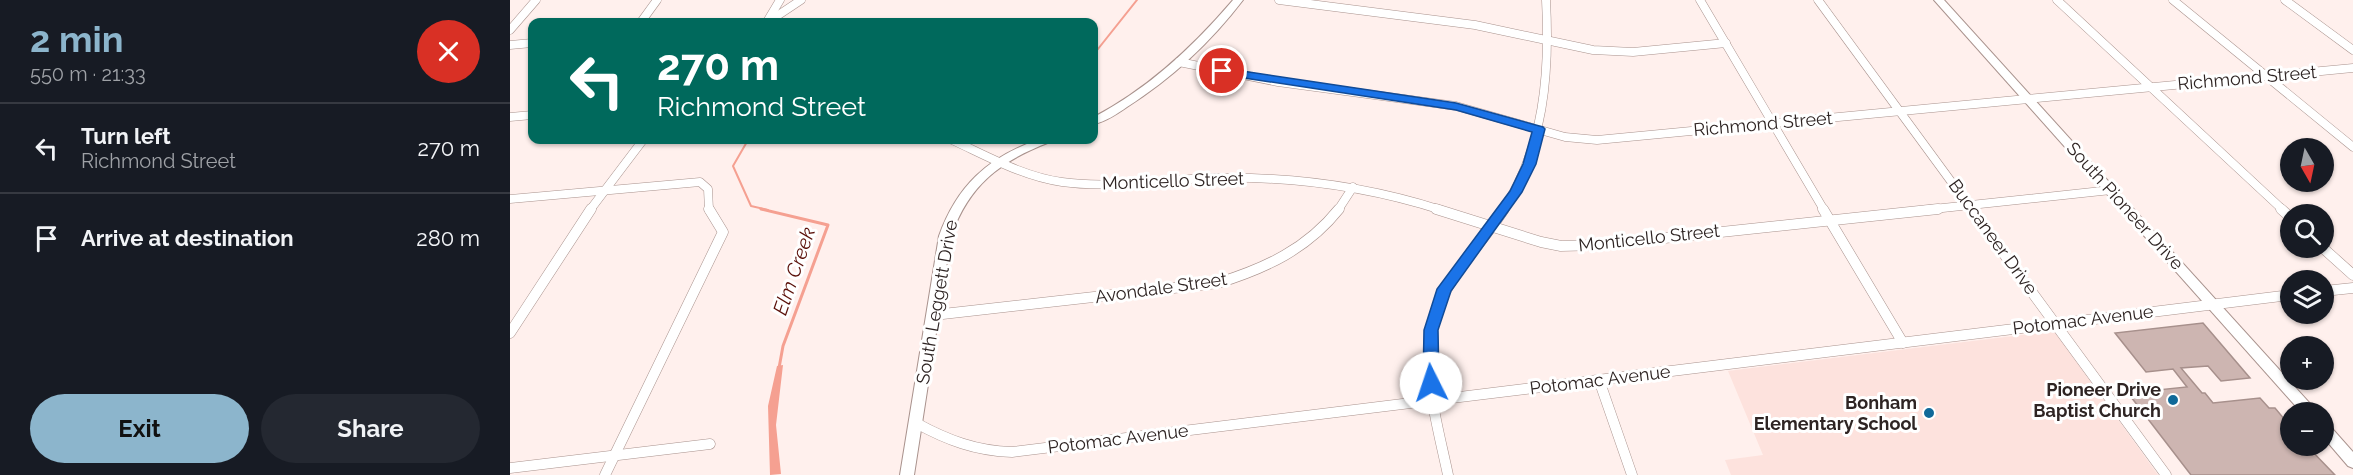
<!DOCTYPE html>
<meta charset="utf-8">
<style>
:root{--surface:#171b24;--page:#242831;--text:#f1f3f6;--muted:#9ea1a6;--line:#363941;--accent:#8cb5cc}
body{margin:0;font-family:Raleway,sans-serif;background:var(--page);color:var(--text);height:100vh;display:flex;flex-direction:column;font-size:22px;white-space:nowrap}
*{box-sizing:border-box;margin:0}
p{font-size:20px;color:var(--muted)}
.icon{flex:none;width:33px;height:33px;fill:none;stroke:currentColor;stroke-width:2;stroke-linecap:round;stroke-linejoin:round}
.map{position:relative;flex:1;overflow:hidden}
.drawer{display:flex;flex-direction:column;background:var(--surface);width:510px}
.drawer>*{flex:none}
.guide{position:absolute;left:18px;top:18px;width:570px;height:126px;border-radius:12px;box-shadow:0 2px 4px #0004;background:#00695c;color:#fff;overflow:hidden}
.needle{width:39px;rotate:171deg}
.fabs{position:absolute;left:1770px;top:138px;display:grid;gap:12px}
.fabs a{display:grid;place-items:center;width:54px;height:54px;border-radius:50%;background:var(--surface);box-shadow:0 2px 4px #0004;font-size:30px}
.pin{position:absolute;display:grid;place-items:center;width:51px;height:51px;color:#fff;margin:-26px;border:3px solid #fff;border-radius:50%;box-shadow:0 2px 6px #0007}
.me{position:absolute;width:66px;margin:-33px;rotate:356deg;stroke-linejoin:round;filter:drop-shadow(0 0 4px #0008)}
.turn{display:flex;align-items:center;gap:21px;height:126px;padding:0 30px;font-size:27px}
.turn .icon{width:78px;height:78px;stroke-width:2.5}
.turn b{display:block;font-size:42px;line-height:51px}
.round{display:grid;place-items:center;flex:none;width:63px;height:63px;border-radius:32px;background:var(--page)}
.head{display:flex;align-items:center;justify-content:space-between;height:102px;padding:0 30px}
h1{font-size:36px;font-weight:700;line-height:45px;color:var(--accent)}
.primary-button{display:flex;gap:12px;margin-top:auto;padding:12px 30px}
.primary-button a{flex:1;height:69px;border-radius:36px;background:var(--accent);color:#111;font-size:24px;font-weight:700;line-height:69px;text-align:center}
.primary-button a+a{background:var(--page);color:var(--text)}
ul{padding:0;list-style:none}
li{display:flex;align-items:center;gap:18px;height:90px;padding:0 30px;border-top:2px solid var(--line)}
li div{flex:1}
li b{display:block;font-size:22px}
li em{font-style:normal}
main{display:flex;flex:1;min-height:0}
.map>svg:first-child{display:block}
.built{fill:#fde2dd}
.water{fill:#f5a091}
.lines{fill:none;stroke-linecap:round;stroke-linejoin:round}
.stream-far1{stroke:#f5a091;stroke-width:2}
.stream{stroke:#f5a091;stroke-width:3}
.building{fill:#cdb5b1;stroke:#a7908c;stroke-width:1.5}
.minor-far1-casing{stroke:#a9928d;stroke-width:9}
.minor-casing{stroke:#a9928d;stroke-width:11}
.tertiary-casing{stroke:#a9928d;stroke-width:2}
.minor-far1{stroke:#fff;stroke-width:8}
.minor{stroke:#fff;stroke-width:10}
.tertiary{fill:#fff;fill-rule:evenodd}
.route{fill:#1a73e8;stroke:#114b97;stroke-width:1.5}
.poi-dot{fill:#106999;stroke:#fff;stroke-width:2}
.labels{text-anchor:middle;stroke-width:6;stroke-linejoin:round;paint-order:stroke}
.street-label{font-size:18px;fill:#2e2423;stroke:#fff}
.poi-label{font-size:18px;font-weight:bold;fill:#2e2423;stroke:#fff;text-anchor:end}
.water-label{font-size:20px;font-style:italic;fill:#5a0f08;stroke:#fff}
</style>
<main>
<section class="drawer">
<div class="head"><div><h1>2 min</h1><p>550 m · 21:33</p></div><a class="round" style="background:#d93025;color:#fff"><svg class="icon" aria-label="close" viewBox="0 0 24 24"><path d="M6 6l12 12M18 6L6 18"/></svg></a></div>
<ul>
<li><svg class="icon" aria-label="left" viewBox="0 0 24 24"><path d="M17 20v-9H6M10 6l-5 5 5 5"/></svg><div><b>Turn left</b><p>Richmond Street</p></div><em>270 m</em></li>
<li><svg class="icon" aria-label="arrive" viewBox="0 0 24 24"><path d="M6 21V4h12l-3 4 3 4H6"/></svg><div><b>Arrive at destination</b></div><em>280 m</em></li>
</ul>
<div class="primary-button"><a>Exit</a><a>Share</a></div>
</section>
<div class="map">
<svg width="1843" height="475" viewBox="0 0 1843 475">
<rect width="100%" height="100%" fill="#fff0ed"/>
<path class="built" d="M 1544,331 L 1648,475 L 1221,475 L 1215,460 L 1253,455 L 1218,371 Z"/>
<path class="water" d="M 273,365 L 266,425 L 271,474 L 260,475 L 258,406 L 267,366 Z"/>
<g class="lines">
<g class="stream-far1">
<path d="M 584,54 L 627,0"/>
<path d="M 238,140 L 223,166 L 241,206 L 258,210"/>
</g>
<path class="stream" d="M 251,209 L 318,225 L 273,346 L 269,368"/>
</g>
<path class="building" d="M 1693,323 L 1740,378 L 1711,381 L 1698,366 L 1671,368 L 1692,393 L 1695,393 L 1703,403 L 1750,398 L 1759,408 L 1765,408 L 1780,426 L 1780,446 L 1797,446 L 1825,475 L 1681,475 L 1618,393 L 1677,387 L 1663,369 L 1636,372 L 1605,333 Z"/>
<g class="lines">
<defs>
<g id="minor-far1">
<path d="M 769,0 L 965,25 L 1083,50 L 1123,52 L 1216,43"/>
<path d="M 1190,0 L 1314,210"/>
<path d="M 1308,0 L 1462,210"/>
<path d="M 1547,0 L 1773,210"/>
<path d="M 1663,0 L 1843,147"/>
<path d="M 1775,0 L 1843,50"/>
<path d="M 258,20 L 270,0"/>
<path d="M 131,22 L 147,0"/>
<path d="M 258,22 L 291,0"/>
<path d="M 0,30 L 26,0"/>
<path d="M 0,45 L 22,43"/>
<path d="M 669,62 L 768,82 L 946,106 L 1055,137 L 1087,140 L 1843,68"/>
<path d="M 0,117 L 22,115"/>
<path d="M 442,140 C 477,156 514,177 552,182 C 602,189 653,179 702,178 C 781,176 856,186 931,210"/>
<path d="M 0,199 L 190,182 L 198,189 L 199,210"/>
<path d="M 80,210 L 133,140"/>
<path d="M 828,210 L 843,187"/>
<path d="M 993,210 C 1034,147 1040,74 1036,0"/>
<path d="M 1414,210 L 1601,190"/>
</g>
<g id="minor">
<path d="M 926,209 L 1031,242 L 1051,246 L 1089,245 L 1428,209"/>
<path d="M 1313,209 L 1393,343"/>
<path d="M 1461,209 L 1656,475"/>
<path d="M 1771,209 L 1780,217"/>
<path d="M 1813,248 L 1843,275"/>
<path d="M 1814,291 L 1843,288"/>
<path d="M 424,315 L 708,283 C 756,268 797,249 829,209"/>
<path d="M 0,333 L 81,209"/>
<path d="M 1089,380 L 1122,475"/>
<path d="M 406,423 C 437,440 466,451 502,452 L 1780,295"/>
<path d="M 0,468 L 200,444"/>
<path d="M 95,475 L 213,232 L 199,209"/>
<path d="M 938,475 C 925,413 903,346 938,287 C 954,259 977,236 994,209"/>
</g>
<g id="tertiary">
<path d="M 723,0 L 733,0 C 701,42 661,79 617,107 C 607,114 595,122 584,124 L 584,117 C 639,88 683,47 723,0 Z"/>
<path d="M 1424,0 L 1434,0 L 1804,408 L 1806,412 L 1791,412 Z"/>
<path d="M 527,140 L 541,140 L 540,142 C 490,161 459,185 441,236 L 404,475 L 390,475 L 429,236 C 447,186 477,158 527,140 Z"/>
<path d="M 1814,423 L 1819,425 L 1843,452 L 1843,468 L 1838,466 L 1814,438 Z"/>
</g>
</defs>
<use href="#minor-far1" class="minor-far1-casing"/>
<use href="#minor" class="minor-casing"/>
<use href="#tertiary" class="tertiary-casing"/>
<use href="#minor-far1" class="minor-far1"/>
<use href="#minor" class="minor"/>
<use href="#tertiary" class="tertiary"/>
</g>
<path class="route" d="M 712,68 L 946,103 L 1033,127 L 1035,129 L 1026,164 L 1012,192 L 941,291 L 928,330 L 929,383 L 927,387 L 916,387 L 913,383 L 914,330 L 927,289 L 1000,191 L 1013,164 L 1022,132 L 946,110 L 708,74 L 707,71 Z"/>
<g class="poi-dot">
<circle cx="1663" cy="400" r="6"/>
<circle cx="1419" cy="413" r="6"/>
</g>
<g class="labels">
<g class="street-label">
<text transform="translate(1737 78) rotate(-5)" y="6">Richmond Street</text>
<text transform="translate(1253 124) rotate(-5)" y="6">Richmond Street</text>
<text transform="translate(663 181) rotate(-2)" y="6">Monticello Street</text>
<text transform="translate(1615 206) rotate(48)" y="6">South Pioneer Drive</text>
<text transform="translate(1483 237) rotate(54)" y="6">Buccaneer Drive</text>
<text transform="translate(1139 238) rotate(-6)" y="6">Monticello Street</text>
<text transform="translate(651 288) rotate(-8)" y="6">Avondale Street</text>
<text transform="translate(427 302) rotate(-80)" y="6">South Leggett Drive</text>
<text transform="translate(1573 320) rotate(-7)" y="6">Potomac Avenue</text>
<text transform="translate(1090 380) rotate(-7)" y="6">Potomac Avenue</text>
<text transform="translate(608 439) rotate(-7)" y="6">Potomac Avenue</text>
</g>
<g class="poi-label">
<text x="1651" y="396">Pioneer Drive<tspan x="1651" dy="21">Baptist Church</tspan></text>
<text x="1407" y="409">Bonham<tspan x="1407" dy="21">Elementary School</tspan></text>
</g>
<g class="water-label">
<text transform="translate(284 271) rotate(-71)" y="7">Elm Creek</text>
</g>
</g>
</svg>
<div class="fabs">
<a><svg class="needle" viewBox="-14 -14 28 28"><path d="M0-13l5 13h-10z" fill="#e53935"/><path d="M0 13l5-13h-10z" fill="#9ea1a6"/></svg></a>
<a><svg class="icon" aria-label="search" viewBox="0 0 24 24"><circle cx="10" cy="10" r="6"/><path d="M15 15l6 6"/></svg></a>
<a><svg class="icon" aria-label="layers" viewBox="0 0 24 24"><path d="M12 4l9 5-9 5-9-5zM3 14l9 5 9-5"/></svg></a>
<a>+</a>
<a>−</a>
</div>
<div class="pin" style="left:712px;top:71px;background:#d93025"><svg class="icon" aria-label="arrive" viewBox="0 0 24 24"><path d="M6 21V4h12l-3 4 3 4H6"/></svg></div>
<svg class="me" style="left:921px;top:383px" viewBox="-20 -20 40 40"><circle r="19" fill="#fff"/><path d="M0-13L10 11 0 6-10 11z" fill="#1a73e8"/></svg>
<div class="guide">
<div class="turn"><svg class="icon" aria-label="left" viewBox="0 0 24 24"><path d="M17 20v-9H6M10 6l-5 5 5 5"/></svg><div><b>270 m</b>Richmond Street</div></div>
</div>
</div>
</main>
